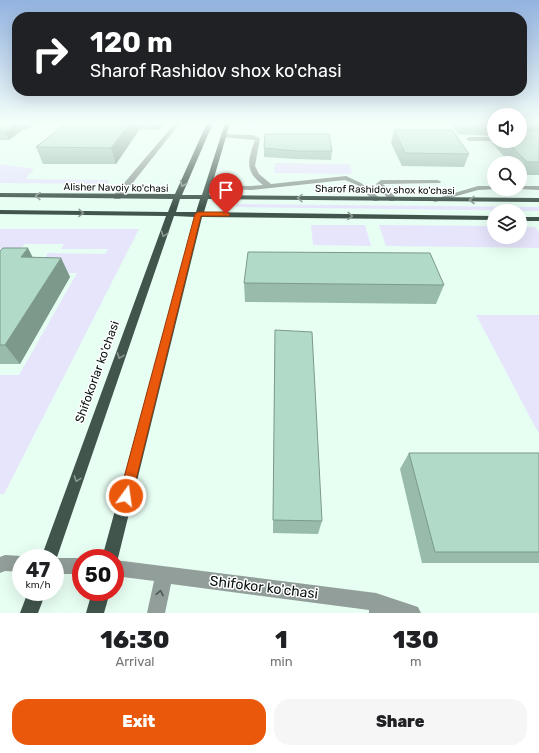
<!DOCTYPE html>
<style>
:root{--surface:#fff;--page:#f6f6f6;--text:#202124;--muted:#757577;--accent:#ea580c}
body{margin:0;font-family:Rubik,sans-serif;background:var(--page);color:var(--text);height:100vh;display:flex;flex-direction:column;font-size:15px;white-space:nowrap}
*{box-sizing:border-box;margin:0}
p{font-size:13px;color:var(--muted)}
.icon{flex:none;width:22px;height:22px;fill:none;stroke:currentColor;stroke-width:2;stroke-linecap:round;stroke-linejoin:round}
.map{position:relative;height:613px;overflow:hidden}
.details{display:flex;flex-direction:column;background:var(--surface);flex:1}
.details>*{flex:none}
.top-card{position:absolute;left:12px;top:12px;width:515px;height:84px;border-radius:16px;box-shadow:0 4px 16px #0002;background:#202124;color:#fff;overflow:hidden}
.buttons{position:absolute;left:487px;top:108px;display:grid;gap:8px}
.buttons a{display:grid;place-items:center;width:40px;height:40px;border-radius:50%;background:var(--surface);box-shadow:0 4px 16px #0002;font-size:20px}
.speed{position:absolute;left:12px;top:549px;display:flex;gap:8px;font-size:20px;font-weight:700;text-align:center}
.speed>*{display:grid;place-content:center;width:52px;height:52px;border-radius:50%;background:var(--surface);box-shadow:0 4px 16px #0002;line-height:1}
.speed small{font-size:10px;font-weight:400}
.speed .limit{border:6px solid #d22;background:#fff;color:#111}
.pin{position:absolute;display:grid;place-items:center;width:34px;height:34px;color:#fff;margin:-41px -17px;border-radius:50% 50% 50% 0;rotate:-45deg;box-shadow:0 0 4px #0007}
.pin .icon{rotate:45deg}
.me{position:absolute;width:44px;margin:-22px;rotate:14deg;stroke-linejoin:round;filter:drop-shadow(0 0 3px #0008)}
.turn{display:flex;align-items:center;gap:14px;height:84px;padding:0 12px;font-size:18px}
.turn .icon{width:52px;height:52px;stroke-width:2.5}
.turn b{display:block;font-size:28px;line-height:34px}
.eta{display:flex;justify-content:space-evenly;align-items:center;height:68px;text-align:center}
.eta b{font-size:24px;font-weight:800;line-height:28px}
.button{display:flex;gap:8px;margin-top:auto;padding:8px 12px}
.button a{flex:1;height:46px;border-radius:16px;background:var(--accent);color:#fff;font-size:16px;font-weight:800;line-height:46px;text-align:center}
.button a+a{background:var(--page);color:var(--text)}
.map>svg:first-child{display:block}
.green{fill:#e6e5fc}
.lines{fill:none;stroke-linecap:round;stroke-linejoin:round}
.minor{fill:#929e99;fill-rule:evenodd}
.major{fill:#41554d;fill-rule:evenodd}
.wall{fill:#98bbac}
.shaded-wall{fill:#7c998c}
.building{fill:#b1dac8;stroke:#7c998c}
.oneway{stroke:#8d9994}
.oneway2{stroke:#4d5854}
.route{fill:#ea580c;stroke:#983908}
.labels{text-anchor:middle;stroke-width:3;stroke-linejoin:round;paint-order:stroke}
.far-street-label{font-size:10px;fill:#08120e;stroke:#fff}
.street-label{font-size:12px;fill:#08120e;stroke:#fff}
.near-street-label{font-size:14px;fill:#08120e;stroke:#fff}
</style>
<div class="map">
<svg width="539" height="613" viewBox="0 0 539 613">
<rect width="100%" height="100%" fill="#e7fef3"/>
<g class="green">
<path d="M 275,163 L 350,164 L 352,174 L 274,173 Z"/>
<path d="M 0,164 L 34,169 L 25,179 L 109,180 L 107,184 L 0,183 Z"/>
<path d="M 237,204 L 539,207 L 539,211 L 236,207 Z"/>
<path d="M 311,225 L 365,225 L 371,246 L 313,245 Z"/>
<path d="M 379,225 L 494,226 L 494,237 L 520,237 L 520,227 L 535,227 L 539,232 L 539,248 L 386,246 Z"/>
<path d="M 0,229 L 139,229 L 4,494 L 0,494 L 0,375 L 19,375 L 77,273 L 47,273 L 43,261 L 48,253 L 105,254 L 108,249 L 61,249 L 64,244 L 25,244 L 20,249 L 0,249 Z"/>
<path d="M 476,315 L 539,315 L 539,434 Z"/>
</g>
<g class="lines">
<g class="minor">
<path d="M 175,123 L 180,123 L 120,199 L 114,199 L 114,195 Z"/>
<path d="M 224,134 L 252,135 L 260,138 L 255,166 L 259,174 L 271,184 L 346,176 L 361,183 L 381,199 L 377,201 L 374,201 L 357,185 L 345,180 L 251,190 L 205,188 L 205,186 L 207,185 L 251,186 L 263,185 C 244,171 248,160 255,140 L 222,137 L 222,135 Z"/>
<path d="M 494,137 L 494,141 L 469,141 L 466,139 L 469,137 Z"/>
<path d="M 438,180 L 441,182 L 440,183 L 383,184 L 397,199 L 393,201 L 390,201 L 376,184 L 381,180 Z"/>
<path d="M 478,186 L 494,186 L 494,189 L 497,189 L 478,190 L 435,202 L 431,200 Z"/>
<path d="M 520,186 L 539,186 L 539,190 L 518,189 L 520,189 Z"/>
<path d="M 5,555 L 21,556 L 27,558 L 21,558 L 21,572 L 5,571 L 0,573 L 0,557 Z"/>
<path d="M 54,558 L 82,558 L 81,574 L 55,574 Z"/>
<path d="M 115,560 L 376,593 L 418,607 L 421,613 L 369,613 L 369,610 L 171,584 L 165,613 L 147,613 L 154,581 L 115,576 Z"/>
</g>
<g class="major">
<path d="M 207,123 L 213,123 L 182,195 L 202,195 L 225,123 L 230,123 L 209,195 L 539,198 L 539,202 L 208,199 L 204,212 L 494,216 L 494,220 L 202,217 L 118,558 L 115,564 L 115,558 L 102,558 L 195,217 L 174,216 L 55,563 L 55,558 L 41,558 L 166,216 L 0,214 L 0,210 L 168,212 L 173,199 L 0,197 L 0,193 L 175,194 ZM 180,199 L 200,199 L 196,212 L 176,212 Z"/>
<rect x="520" y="217" width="19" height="4"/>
<path d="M 28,592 L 46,592 L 38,613 L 20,613 Z"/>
<path d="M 92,592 L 110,592 L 104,613 L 86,613 Z"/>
</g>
</g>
<g class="wall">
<path d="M 0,123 L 36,123 L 26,130 L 22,130 L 9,140 L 0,140 Z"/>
<path d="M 67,123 L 168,123 L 158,130 L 139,130 L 116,164 L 43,164 L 36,147 Z"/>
<path d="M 450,123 L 494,123 L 494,141 L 520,141 L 520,123 L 539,123 L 539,175 L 521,175 L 520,174 L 520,163 L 510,163 L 491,142 L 494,136 L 458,134 Z"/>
<path d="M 394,130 L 469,154 L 464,167 L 402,166 L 391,143 Z"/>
<path d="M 264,148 L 332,151 L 331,160 L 296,159 L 264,157 Z"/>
<path d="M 0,251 L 32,257 L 61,258 L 70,277 L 20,364 L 0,364 Z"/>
<path d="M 244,283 L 444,285 L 436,304 L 245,302 Z"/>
<path d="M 275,330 L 322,521 L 318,534 L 273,533 Z"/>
<path d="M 409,453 L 539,453 L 539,563 L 422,563 L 400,469 Z"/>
</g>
<g class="shaded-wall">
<path d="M 17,123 L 19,123 L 22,130 L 9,140 L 5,132 Z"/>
<path d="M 23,123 L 36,123 L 26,130 Z"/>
<path d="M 130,123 L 138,123 L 139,130 L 116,164 L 111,148 Z"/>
<path d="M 156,123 L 168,123 L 158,130 Z"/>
<path d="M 28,248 L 38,268 L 21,257 Z"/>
<path d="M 61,258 L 70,277 L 20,364 L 5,345 Z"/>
</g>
<g class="building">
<path d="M 0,123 L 17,123 L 5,132 L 0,132 Z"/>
<path d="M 67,123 L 130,123 L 111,148 L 36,147 Z"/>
<path d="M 465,123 L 494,123 L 494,124 Z"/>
<path d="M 520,123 L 536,123 L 538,124 L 525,124 L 524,130 L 525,131 L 539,131 L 539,162 L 527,162 L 506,141 L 520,141 Z"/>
<path d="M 394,130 L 452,130 L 469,154 L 405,153 Z"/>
<path d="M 265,134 L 329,134 L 332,151 L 296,151 L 264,148 Z"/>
<path d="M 3,248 L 28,248 L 21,257 L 61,258 L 5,345 L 0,345 L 0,251 Z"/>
<path d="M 248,252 L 430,253 L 444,285 L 244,283 Z"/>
<path d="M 275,330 L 312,332 L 322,521 L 273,520 Z"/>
<path d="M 409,453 L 539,453 L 539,552 L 435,552 Z"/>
</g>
<defs><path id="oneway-chevron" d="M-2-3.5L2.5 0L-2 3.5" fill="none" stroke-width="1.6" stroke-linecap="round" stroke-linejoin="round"/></defs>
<g class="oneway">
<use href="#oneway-chevron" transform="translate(183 184) rotate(113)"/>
<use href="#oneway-chevron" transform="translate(38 196) rotate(-179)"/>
<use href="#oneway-chevron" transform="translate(300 198) rotate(-179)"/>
<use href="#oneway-chevron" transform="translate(472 200) rotate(-180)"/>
<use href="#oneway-chevron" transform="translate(81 213) rotate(1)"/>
<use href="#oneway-chevron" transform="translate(350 216) rotate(1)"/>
<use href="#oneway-chevron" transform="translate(164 234) rotate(110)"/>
<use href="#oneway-chevron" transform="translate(120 356) rotate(110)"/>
<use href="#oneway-chevron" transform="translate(77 479) rotate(110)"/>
</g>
<use class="oneway2" href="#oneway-chevron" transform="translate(160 593) rotate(-79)"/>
<linearGradient id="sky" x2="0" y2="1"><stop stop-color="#93b3e0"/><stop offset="0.59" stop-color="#f4fffa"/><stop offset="1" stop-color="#f4fffa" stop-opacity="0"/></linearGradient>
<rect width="539" height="208" fill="url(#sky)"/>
<path class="route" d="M 226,212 L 230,214 L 229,216 L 201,216 L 132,496 L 130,501 L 126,503 L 121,501 L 119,496 L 195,214 L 198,212 Z"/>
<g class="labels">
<g class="far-street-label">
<text transform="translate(116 187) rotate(1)" y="4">Alisher Navoiy ko'chasi</text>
<text transform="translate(385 189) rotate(1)" y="4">Sharof Rashidov shox ko'chasi</text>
</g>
<g class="street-label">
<text transform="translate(97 372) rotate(-70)" y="4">Shifokorlar ko'chasi</text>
</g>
<g class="near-street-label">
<text transform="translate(264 587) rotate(7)" y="5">Shifokor ko'chasi</text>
</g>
</g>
</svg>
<div class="buttons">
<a><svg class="icon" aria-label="sound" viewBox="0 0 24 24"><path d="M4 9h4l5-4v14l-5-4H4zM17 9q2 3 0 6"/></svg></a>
<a><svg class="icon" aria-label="search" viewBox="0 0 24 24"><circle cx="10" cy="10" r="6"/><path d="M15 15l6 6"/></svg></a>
<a><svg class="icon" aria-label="layers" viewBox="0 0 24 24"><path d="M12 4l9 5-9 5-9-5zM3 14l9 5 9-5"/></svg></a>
</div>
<div class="speed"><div>47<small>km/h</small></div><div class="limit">50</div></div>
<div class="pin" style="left:226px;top:214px;background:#d93025"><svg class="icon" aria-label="arrive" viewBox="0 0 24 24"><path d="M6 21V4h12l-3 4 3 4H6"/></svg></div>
<svg class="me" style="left:126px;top:496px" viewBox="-20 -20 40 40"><circle r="17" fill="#ea580c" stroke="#fff" stroke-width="3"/><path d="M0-11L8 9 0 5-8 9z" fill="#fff"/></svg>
<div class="top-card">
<div class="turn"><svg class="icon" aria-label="right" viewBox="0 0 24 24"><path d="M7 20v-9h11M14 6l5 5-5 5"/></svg><div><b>120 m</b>Sharof Rashidov shox ko'chasi</div></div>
</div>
</div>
<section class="details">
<div class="eta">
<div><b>16:30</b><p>Arrival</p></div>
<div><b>1</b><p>min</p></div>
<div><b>130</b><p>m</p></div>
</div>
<div class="button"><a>Exit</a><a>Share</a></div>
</section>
